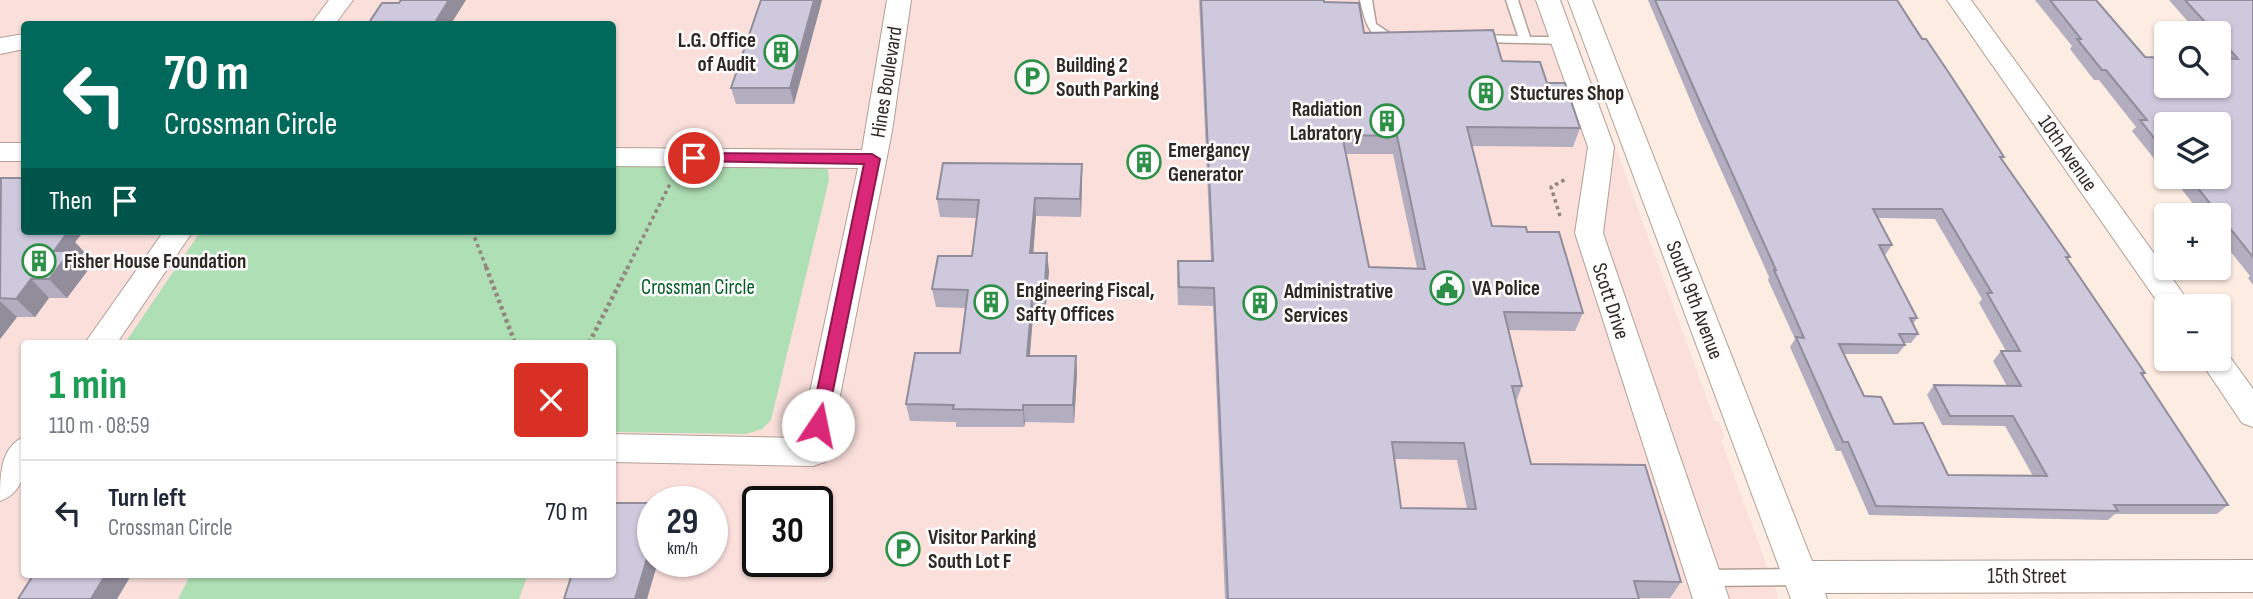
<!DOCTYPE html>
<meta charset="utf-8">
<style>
:root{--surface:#fff;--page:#f2f2f3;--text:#1f2937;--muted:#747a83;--line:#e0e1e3}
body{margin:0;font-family:"Sofia Sans Condensed",sans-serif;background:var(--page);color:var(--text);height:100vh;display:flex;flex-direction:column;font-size:26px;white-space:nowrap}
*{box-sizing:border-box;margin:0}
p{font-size:23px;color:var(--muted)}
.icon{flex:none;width:38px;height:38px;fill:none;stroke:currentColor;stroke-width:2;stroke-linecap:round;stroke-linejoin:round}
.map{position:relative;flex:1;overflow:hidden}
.drawer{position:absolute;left:21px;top:340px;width:595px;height:238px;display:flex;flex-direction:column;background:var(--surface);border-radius:7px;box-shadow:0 2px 5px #0004}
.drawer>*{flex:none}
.banner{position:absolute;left:21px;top:21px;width:595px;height:214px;border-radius:7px;box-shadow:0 2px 5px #0004;background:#00695c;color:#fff;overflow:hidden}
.buttons{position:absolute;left:2154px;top:21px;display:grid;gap:14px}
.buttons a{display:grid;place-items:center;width:77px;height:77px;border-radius:7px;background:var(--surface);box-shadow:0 2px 5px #0004;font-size:35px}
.speed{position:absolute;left:637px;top:486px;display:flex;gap:14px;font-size:35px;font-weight:700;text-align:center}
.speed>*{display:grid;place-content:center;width:91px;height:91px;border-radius:50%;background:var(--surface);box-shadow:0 2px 5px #0004;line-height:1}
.speed small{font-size:18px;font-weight:400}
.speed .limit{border:4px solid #111;border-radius:10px;background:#fff;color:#111}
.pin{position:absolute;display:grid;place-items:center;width:60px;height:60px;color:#fff;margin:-30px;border:4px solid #fff;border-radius:50%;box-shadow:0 2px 7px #0007}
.me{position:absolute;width:77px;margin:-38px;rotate:11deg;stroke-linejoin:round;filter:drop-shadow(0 0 5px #0008)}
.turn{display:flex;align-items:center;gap:24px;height:147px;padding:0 28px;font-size:32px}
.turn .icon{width:91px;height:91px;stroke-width:2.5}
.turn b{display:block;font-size:49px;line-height:60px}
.then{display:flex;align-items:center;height:66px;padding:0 28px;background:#0003;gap:14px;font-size:26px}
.round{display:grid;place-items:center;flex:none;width:74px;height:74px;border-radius:7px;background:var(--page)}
.overview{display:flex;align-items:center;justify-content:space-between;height:119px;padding:0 28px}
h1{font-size:42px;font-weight:700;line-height:52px;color:#1e9e55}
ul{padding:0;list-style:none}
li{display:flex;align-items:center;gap:21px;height:105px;padding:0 28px;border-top:2px solid var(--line)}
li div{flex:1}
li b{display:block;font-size:26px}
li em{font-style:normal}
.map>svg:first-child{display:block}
.medical{fill:#fadfdb;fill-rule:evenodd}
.green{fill:#afdfb5}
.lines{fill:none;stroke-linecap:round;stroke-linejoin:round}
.lane-casing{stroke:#b3a094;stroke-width:3}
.street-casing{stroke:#b3a094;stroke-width:2}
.path-far1{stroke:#92867e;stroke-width:3.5;stroke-dasharray:3.5 3.5;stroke-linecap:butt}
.path{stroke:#92867e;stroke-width:4.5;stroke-dasharray:3.5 3.5;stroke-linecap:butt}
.lane{fill:#fff;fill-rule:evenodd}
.street{fill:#fff;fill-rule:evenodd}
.wall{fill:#b2adbf;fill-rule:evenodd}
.shaded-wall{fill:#918d9b}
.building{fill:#cfc9de;stroke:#918d9b;stroke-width:2;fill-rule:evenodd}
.route{fill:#db2777;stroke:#8e194d;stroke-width:2}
.labels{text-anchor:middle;stroke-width:5;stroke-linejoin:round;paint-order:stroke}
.poi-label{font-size:21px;font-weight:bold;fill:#302823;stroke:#fdfdfd;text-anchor:start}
.street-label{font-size:21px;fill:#302823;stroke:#fdfdfd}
.park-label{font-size:21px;fill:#005d23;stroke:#fdfdfd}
</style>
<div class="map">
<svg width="2253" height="599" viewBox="0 0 2253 599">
<rect width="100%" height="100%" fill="#fdece2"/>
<path class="medical" d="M 0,0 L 1562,0 L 1715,421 L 1719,421 L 1725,439 L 1721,440 L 1779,599 L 0,599 ZM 24,24 L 612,24 L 612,231 L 24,231 ZM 24,343 L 612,343 L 612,574 L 24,574 ZM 653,502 L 712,502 L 712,562 L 653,562 ZM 758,502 L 817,502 L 817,562 L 758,562 Z"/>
<g class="green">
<path d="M 613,163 L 823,167 L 828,170 L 829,180 L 771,420 L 762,429 L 746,434 L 613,432 L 612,343 L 125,343 L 201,231 L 612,231 Z"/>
<path d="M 191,574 L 528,574 L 519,599 L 178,599 Z"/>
</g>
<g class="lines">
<defs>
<g id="lane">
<path d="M 1360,0 L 1372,0 L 1376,24 L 1391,34 L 1400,35 L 1400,41 C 1371,46 1365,23 1360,0 Z"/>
<path d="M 1506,0 L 1518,0 L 1530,37 L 1563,37 L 1569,41 L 1567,44 L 1475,42 L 1475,36 L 1479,35 L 1518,36 Z"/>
<path d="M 1799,569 L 1805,572 L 1807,577 L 1805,582 L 1799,585 L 1704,586 L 1698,583 L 1696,578 L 1698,573 L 1704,570 Z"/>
</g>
<g id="street">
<path d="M 329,0 L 353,0 L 335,24 L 311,24 Z"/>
<path d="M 887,0 L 911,0 L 892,131 L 829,452 L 825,462 L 813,466 L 612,462 L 612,434 L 800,438 L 858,168 L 612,166 L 612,148 L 862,150 Z"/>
<path d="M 1536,0 L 1560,0 L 1614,147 L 1603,233 L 1729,599 L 1693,599 L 1575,233 L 1588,147 Z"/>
<path d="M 1568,0 L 1592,0 L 1812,561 L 2253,560 L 2253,592 L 1825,593 L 1827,599 L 1791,599 Z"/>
<path d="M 1947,0 L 1971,0 L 2192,306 L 2166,306 L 2166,314 Z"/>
<path d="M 24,34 L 24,49 L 0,54 L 0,38 Z"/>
<rect x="0" y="143" width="24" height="18"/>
<path d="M 164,231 L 193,231 L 117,343 L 85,343 Z"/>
<path d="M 2219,348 L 2225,350 L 2253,389 L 2253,427 L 2242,423 L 2199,359 L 2219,359 Z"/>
<path d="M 24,437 C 26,462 28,491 0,501 C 0,476 0,447 24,437 Z"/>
</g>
</defs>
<use href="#lane" class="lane-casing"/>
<use href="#street" class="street-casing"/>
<g class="path-far1">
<path d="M 1560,216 L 1551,187 L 1566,179"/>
<path d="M 472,231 L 487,269"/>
<path d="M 627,269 L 671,182"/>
</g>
<g class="path">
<path d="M 486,267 L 515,343"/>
<path d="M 589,343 L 628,267"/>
</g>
<use href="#lane" class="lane"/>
<use href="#street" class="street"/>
</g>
<g class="wall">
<path d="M 822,0 L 794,104 L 736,104 L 731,88 Z"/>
<path d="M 1199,0 L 1324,0 L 1324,2 L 1364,33 L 1502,61 L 1547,83 L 1580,128 L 1573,147 L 1471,146 L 1492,226 L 1527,232 L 1583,313 L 1575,331 L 1508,330 L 1522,386 L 1516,402 L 1531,464 L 1681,582 L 1670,598 L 1225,599 L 1213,306 L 1178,305 L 1177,279 L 1178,261 L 1211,261 ZM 1346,154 L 1393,154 L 1417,268 L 1369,267 ZM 1394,459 L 1457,460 L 1467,509 L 1401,508 Z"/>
<path d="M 1648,0 L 1897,0 L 2004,157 L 2002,159 L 2070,257 L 2068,259 L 2145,373 L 2143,376 L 2228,505 L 2217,514 L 2115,514 L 2108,520 L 1869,515 L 1841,451 L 1836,451 L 1790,347 L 1795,339 L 1768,280 L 1769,277 L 1699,121 ZM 1878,218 L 1935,219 L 1982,299 L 1979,303 L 2006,351 L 2001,351 L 1993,361 L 2007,386 L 1934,385 L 1927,395 L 1942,425 L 2005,426 L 2033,476 L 1948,475 L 1864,396 L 1844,354 L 1898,354 L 1905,345 L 1904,343 L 1911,343 L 1918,334 L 1913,324 L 1917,318 L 1884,255 L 1885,255 L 1892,245 Z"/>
<path d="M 2035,0 L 2096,0 L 2145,57 L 2220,58 L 2219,57 L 2219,33 L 2198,33 L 2169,0 L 2253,0 L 2253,285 L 2248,278 L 2250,276 L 2219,237 L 2219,215 L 2202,215 L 2172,177 L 2219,177 L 2166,124 L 2166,169 L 2164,166 L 2160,166 L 2132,131 L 2136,127 L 2099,80 L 2094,80 L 2070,49 L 2072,46 Z"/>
<path d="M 1082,164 L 1082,182 L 1081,217 L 1036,216 L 1033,253 L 1049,271 L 1045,316 L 1033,316 L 1030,356 L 1077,374 L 1074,423 L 1025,422 L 1024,427 L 956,427 L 956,422 L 910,421 L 906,404 L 960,353 L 966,308 L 936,307 L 932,289 L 972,256 L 977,218 L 940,217 L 937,199 Z"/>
<path d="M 0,179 L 24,231 L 84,231 L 75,242 L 84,252 L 79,260 L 88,270 L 67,298 L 49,298 L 35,317 L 17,317 L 0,339 Z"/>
</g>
<g class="shaded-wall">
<path d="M 449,0 L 466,0 L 451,24 L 434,24 Z"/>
<path d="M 814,0 L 822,0 L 794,104 L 790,88 Z"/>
<path d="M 1082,164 L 1082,182 L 1081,217 L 1080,199 Z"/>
<path d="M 1035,198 L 1036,216 L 1032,271 L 1030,253 Z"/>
<path d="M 52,231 L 84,231 L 75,242 L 84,252 L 79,260 L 88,270 L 67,298 L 49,279 L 54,251 L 50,233 Z"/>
<path d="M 1047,253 L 1049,271 L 1045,316 L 1044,299 Z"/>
<path d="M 31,279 L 49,298 L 35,317 L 16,299 Z"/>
<path d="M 1032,298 L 1033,316 L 1028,373 L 1027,356 Z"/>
<path d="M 0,301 L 17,317 L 0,339 Z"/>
<path d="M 1076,356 L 1077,374 L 1074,423 L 1073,405 Z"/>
<path d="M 1023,405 L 1025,422 L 1024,427 L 1023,410 Z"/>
<path d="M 653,538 L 653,562 L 658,562 L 647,599 L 635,599 Z"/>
<path d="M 106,574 L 132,574 L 117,599 L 91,599 Z"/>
</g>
<g class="building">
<path d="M 401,0 L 449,0 L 434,24 L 368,24 L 382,3 L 399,3 Z"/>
<path d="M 761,0 L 814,0 L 790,88 L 731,88 Z"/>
<path d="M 1201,0 L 1324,0 L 1324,2 L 1359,3 L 1364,33 L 1493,30 L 1502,61 L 1540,62 L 1547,83 L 1565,83 L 1580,128 L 1467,127 L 1492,226 L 1526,227 L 1527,232 L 1559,232 L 1583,313 L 1504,312 L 1522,386 L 1512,386 L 1531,464 L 1645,465 L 1681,582 L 1634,581 L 1639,599 L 1228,599 L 1214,288 L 1179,287 L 1178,261 L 1213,261 ZM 1342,135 L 1397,136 L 1425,269 L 1369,267 ZM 1392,442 L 1464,443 L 1476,509 L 1401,508 Z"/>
<path d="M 1655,0 L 1897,0 L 1922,39 L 1926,39 L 1947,70 L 2004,157 L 2000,157 L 2070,257 L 2066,257 L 2145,373 L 2141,373 L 2228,505 L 2114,505 L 2118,511 L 1876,506 L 1848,442 L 1843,442 L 1796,337 L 1804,338 L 1774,270 L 1776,270 L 1704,111 ZM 1873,209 L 1942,209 L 1992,293 L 1987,293 L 2020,351 L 2001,351 L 2021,386 L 1934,385 L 1950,416 L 2013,416 L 2047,476 L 1948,475 L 1923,423 L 1894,424 L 1881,397 L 1864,396 L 1839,344 L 1905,345 L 1899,334 L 1918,334 L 1910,318 L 1917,318 L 1879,245 L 1892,245 Z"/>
<path d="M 2050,0 L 2096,0 L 2145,57 L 2166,58 L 2166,86 L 2219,86 L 2219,58 L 2238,59 L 2219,37 L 2219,33 L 2215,33 L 2185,0 L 2253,0 L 2253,257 L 2189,177 L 2219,177 L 2219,124 L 2166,124 L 2166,153 L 2140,120 L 2147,120 L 2106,70 L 2102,70 L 2077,39 L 2081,39 Z"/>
<path d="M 943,163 L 1082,164 L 1080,199 L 1035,198 L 1030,253 L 1047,253 L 1044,299 L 1032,298 L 1027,356 L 1076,356 L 1073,405 L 1023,405 L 1023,410 L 953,409 L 954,405 L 906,404 L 915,353 L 960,353 L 968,290 L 932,289 L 938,256 L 972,256 L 979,200 L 937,199 Z"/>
<path d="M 1,178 L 24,178 L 24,231 L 52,231 L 50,233 L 67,233 L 54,251 L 71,251 L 49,279 L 31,279 L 16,299 L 0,298 Z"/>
<path d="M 612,503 L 653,503 L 653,538 L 635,599 L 564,599 L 572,574 L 612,574 Z"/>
<path d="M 34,574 L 106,574 L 91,599 L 18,599 Z"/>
</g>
<path class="route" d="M 694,153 L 872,154 L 880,159 L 825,430 L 812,430 L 810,425 L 864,164 L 689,161 L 687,158 Z"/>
<defs>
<symbol id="building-ring" viewBox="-11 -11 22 22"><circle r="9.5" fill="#fdfdfd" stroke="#2c9147" stroke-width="1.5"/><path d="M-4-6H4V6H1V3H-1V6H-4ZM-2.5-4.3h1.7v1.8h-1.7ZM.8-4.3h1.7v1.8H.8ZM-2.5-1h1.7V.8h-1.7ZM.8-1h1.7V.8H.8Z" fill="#2c9147"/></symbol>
<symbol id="parking-ring" viewBox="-11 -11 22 22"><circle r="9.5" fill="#fdfdfd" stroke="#2c9147" stroke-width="1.5"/><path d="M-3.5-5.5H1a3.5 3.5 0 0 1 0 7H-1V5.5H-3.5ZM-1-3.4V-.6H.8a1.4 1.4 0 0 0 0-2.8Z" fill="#2c9147"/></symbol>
<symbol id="civic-ring" viewBox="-11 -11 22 22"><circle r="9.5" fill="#fdfdfd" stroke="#2c9147" stroke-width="1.5"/><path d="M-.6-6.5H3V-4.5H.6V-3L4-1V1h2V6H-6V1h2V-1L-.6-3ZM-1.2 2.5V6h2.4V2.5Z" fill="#2c9147"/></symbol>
</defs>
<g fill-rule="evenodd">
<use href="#building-ring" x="762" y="33" width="38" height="38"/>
<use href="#parking-ring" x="1013" y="58" width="38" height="38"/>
<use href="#building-ring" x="1467" y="74" width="38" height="38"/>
<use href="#building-ring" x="1368" y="102" width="38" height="38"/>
<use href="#building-ring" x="1125" y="143" width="38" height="38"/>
<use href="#building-ring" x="20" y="242" width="38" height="38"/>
<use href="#civic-ring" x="1428" y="269" width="38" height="38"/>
<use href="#building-ring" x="972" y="283" width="38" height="38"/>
<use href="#building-ring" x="1241" y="284" width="38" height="38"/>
<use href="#parking-ring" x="884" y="530" width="38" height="38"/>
</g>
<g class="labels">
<g class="poi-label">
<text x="756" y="47" text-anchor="end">L.G. Office<tspan x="756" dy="24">of Audit</tspan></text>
<text x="1056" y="72">Building 2<tspan x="1056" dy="24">South Parking</tspan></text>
<text x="1510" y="100">Stuctures Shop</text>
<text x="1362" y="116" text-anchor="end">Radiation<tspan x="1362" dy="24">Labratory</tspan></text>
<text x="1168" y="157">Emergancy<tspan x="1168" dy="24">Generator</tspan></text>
<text x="64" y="268">Fisher House Foundation</text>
<text x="1472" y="295">VA Police</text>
<text x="1016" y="297">Engineering Fiscal,<tspan x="1016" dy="24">Safty Offices</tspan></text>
<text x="1284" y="298">Administrative<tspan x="1284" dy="24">Services</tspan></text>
<text x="928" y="544">Visitor Parking<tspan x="928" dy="24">South Lot F</tspan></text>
</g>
<g class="street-label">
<text transform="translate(886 82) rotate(-81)" y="7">Hines Boulevard</text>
<text transform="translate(2068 153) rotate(55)" y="7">10th Avenue</text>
<text transform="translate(1695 300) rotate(69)" y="7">South 9th Avenue</text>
<text transform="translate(1611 301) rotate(72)" y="7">Scott Drive</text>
<text x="2027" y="583">15th Street</text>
</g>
<g class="park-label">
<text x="698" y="294">Crossman Circle</text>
</g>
</g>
</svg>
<div class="buttons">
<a><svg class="icon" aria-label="search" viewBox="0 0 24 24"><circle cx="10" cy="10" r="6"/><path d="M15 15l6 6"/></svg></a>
<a><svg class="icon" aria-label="layers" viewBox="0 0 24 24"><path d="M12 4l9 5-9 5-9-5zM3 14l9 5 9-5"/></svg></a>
<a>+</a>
<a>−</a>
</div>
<div class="speed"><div>29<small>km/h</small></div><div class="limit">30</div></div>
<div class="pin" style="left:694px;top:158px;background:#d93025"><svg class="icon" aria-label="arrive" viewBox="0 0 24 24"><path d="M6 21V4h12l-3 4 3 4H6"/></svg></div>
<svg class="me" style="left:818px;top:425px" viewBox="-20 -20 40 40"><circle r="19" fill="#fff"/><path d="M0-13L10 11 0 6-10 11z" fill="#db2777"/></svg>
<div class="banner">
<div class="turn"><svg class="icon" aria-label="left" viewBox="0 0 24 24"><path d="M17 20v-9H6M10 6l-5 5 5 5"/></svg><div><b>70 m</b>Crossman Circle</div></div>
<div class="then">Then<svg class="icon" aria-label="arrive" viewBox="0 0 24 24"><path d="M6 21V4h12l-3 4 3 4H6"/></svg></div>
</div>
<section class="drawer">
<div class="overview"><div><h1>1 min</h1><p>110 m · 08:59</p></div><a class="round" style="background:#d93025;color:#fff"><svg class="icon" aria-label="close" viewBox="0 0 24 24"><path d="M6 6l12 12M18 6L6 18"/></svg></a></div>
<ul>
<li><svg class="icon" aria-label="left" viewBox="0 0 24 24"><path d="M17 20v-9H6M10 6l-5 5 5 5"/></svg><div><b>Turn left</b><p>Crossman Circle</p></div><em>70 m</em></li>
</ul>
</section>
</div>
